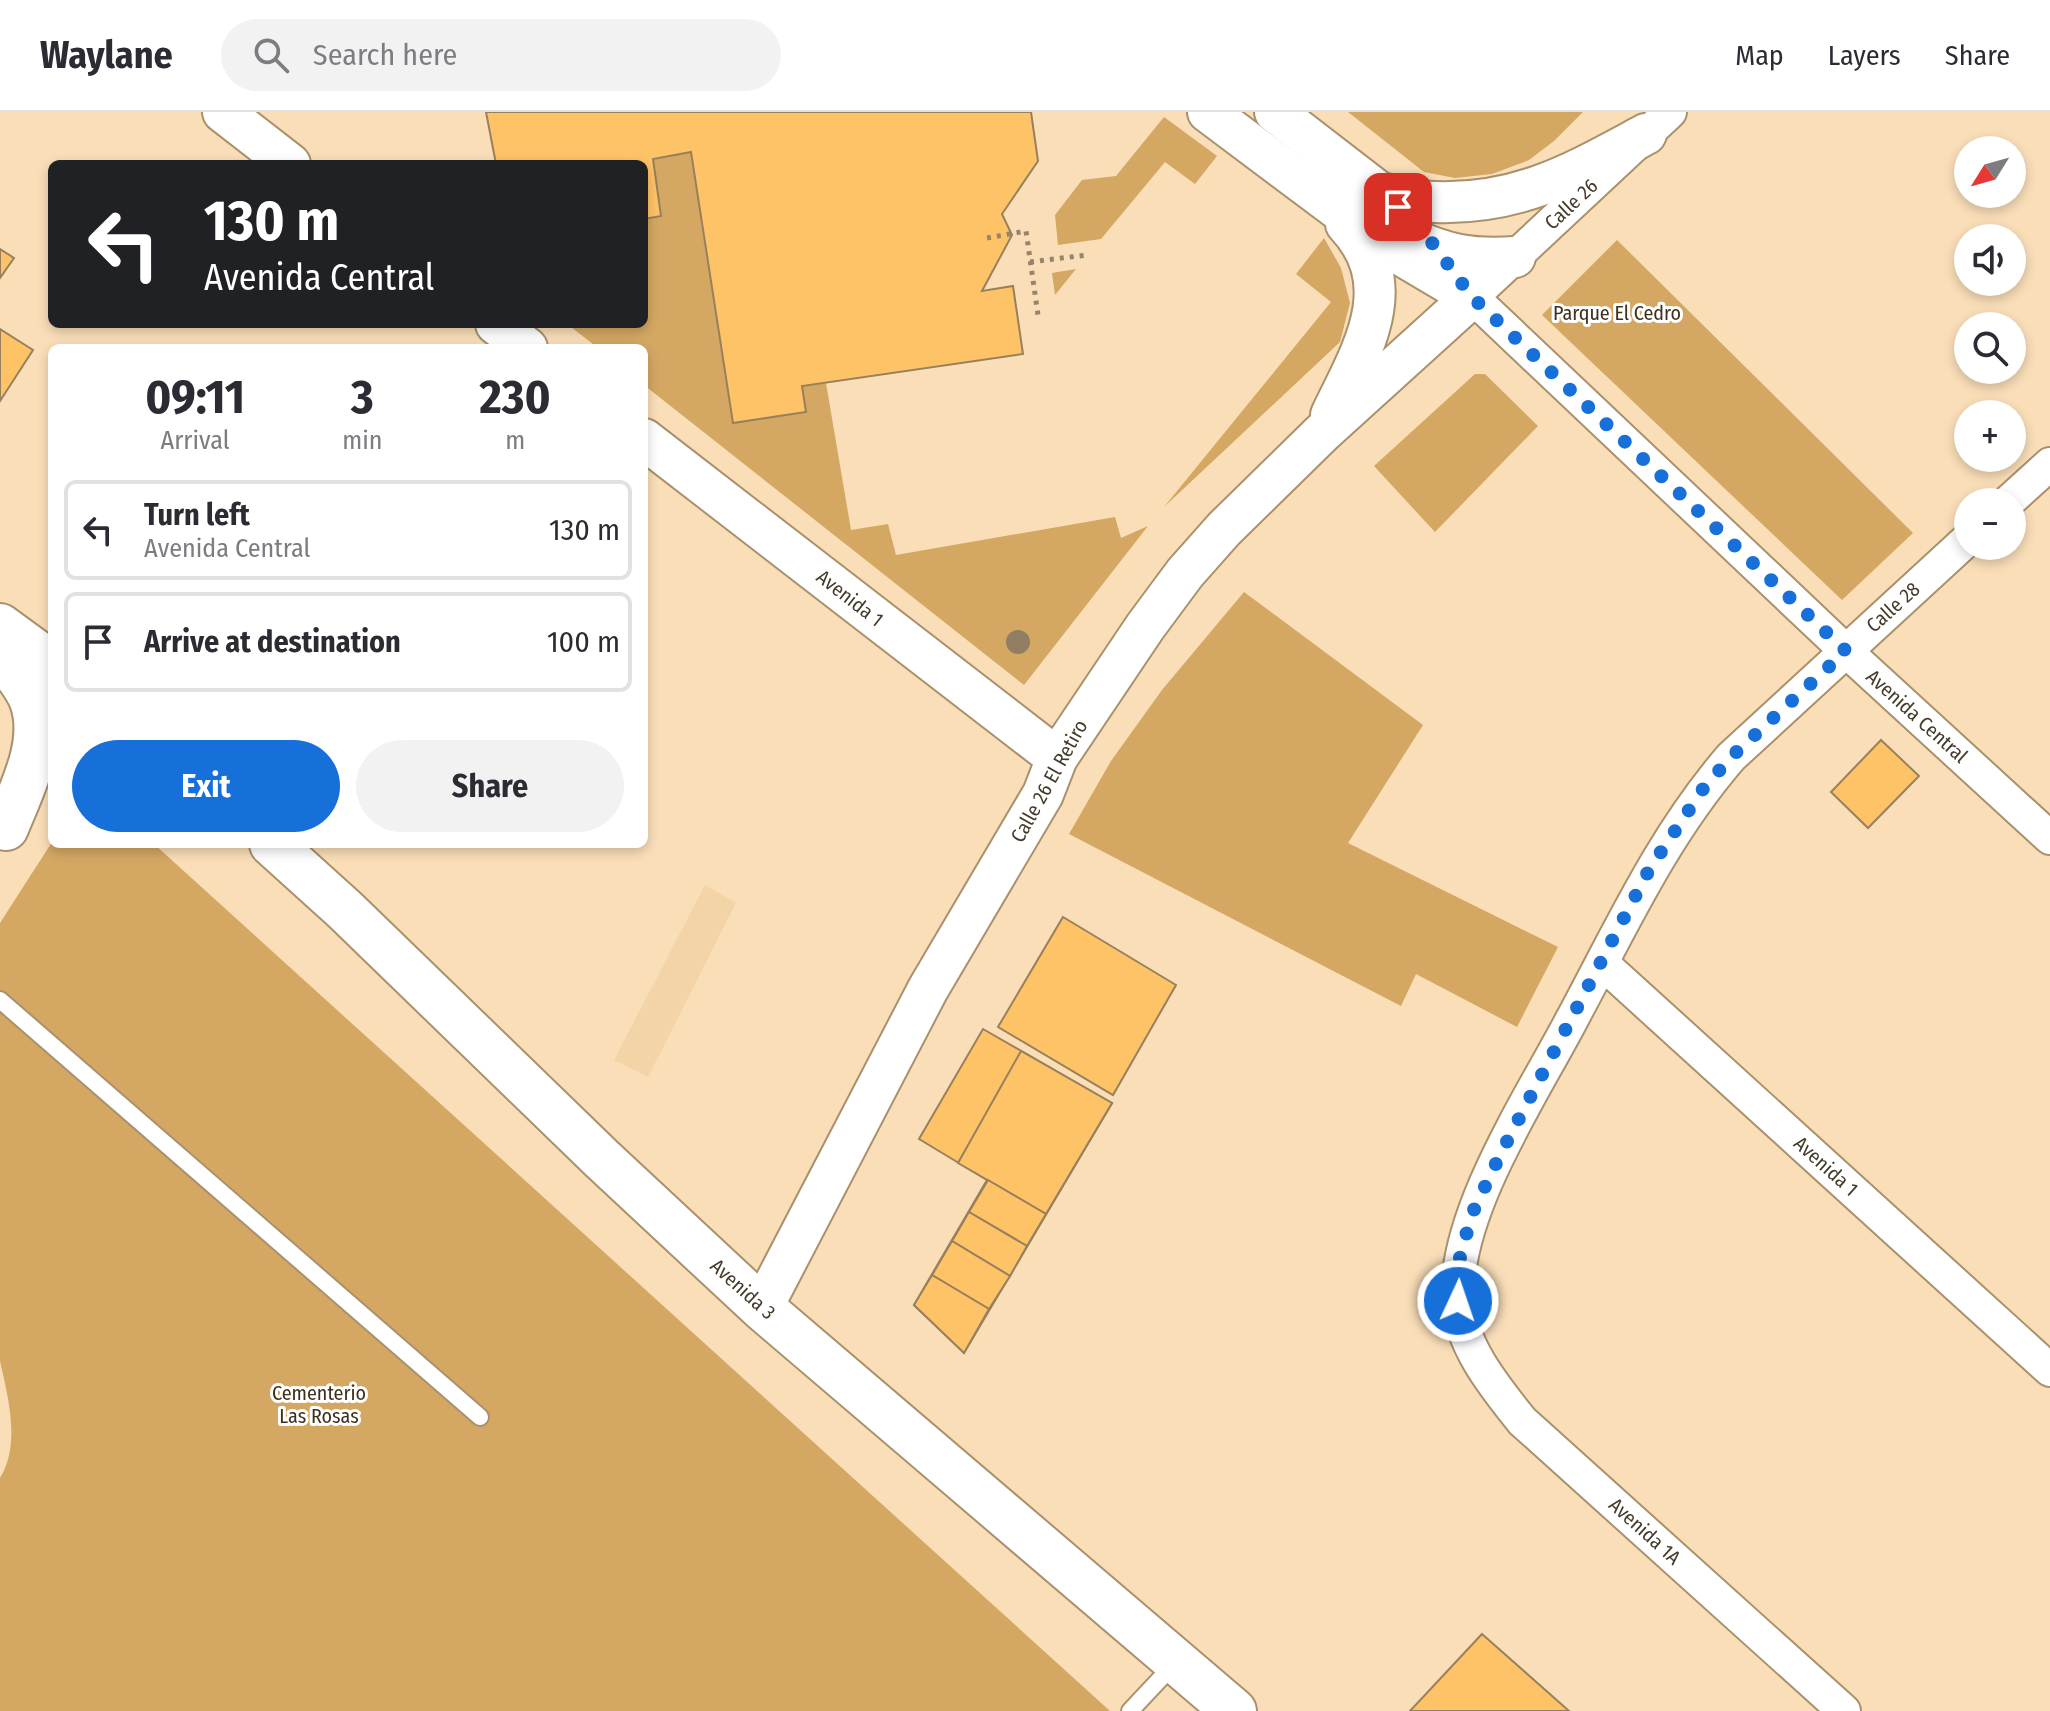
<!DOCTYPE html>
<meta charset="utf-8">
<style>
:root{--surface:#fff;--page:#f2f2f3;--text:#2b2b33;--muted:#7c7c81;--line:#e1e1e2;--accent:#1770d9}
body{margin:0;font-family:"Fira Sans Condensed",sans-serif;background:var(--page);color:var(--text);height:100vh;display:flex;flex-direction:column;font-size:30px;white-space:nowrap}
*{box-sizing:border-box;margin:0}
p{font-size:26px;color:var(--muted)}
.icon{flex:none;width:44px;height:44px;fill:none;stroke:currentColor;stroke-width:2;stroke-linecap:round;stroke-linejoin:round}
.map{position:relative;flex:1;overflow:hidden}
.sheet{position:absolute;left:48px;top:232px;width:600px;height:504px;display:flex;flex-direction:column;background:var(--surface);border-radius:12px;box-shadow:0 4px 12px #0003}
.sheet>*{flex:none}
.top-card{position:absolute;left:48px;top:48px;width:600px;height:168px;border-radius:12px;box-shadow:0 4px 12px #0003;background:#202124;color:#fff;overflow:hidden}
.needle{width:52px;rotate:233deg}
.controls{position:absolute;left:1954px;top:24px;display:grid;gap:16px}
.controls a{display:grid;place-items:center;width:72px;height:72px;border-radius:50%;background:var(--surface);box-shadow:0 4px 12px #0003;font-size:40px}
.pin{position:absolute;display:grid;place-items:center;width:68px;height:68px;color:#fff;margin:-34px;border-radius:16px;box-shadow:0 4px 12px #0006}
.me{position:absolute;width:88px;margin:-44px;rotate:3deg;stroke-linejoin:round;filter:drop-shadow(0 0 6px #0008)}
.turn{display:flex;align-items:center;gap:28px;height:168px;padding:0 24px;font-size:36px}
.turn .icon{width:104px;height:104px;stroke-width:2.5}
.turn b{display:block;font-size:56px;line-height:68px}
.eta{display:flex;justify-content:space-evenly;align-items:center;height:136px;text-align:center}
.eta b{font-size:48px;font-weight:700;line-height:56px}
.primary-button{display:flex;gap:16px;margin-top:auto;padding:16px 24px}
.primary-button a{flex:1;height:92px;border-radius:48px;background:var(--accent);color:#fff;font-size:32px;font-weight:700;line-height:92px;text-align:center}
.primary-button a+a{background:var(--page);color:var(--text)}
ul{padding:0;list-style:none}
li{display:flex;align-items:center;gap:24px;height:100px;margin:0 16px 12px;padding:0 8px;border:4px solid var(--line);border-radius:12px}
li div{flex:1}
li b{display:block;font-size:30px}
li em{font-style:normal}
header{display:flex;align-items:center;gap:48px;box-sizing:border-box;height:112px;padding:0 40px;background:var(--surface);border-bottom:2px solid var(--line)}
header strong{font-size:38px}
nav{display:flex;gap:44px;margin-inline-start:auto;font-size:28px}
.search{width:560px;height:72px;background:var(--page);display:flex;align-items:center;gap:20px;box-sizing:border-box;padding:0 28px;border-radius:44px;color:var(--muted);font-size:30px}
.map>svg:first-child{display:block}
.built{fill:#f3d4a7}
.green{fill:#d4a763}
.building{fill:#ffc367;stroke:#99805d;stroke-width:2}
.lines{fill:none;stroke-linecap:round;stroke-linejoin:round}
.service-casing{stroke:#aa916d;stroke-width:20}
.minor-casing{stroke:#aa916d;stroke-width:36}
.tertiary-casing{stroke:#aa916d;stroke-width:44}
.primary-casing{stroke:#aa916d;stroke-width:48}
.path{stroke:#96856b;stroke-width:5;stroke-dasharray:4 6;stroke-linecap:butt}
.service{stroke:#fff;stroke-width:16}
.minor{stroke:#fff;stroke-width:32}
.tertiary{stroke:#fff;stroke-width:40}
.primary{stroke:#fff;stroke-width:44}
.tree{fill:#927e62}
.route{stroke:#1770d9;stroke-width:14;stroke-dasharray:0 25.2}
.labels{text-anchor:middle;stroke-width:6;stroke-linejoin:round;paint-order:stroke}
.street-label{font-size:20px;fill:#453b2b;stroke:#fff}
.park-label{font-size:20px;fill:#3e301b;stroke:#fff}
</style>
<header>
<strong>Waylane</strong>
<div class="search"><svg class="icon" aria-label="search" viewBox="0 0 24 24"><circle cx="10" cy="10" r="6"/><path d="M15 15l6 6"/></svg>Search here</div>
<nav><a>Map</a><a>Layers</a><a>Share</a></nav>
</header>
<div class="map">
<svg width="2050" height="1599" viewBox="0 0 2050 1599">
<rect width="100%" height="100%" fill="#f9deb8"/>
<path class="built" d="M 705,773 L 736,791 L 648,965 L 614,948 Z"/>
<g class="green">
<path d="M 1348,0 L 1583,0 L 1554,29 L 1529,48 L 1492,62 L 1455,66 L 1424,60 Z"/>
<path d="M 1164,5 L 1217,44 L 1195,72 L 1165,50 L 1101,127 L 1058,133 L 1055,103 L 1082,68 L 1116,64 Z"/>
<path d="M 691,40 L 733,310 L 802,274 L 826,271 L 851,418 L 888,412 L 896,443 L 1115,405 L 1121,426 L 1148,414 L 1024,573 L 644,273 L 644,236 L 598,236 L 567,212 L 644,212 L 644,107 L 661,104 L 653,47 Z"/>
<path d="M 1324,126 L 1341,156 L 1350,191 L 1340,230 L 1164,395 L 1331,190 L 1296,162 Z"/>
<path d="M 1617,128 L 1913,421 L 1842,488 L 1542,203 Z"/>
<path d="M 1076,157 L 1055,183 L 1052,161 Z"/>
<path d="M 1475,262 L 1485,262 L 1538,314 L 1435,420 L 1374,354 Z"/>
<path d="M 1244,480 L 1423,613 L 1348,731 L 1558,835 L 1517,915 L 1416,862 L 1401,894 L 1069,722 L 1111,649 L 1162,578 Z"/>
<path d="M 52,730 L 52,732 L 154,732 L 1110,1599 L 0,1599 L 0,1366 C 21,1332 8,1285 0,1249 L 0,811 Z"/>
</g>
<g class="building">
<path d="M 486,0 L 1031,0 L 1038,49 L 1002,102 L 1012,123 L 982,179 L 1013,174 L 1023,242 L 802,274 L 806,300 L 733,311 L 691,40 L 653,47 L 661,104 L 644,107 L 644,52 L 496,52 Z"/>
<path d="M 0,137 L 14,146 L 0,166 Z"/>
<path d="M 0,217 L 33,238 L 0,289 Z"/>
<path d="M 1881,628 L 1919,664 L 1868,716 L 1831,680 Z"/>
<path d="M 1063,805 L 1176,873 L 1113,983 L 998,915 Z"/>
<path d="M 983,917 L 1112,991 L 964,1241 L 914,1193 L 987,1068 L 919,1027 Z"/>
<path d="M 1021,939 L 1112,991 L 1046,1102 L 958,1051 Z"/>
<path d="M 988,1068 L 1046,1102 L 1027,1134 L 969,1100 Z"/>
<path d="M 969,1100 L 1027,1134 L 1010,1164 L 952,1129 Z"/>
<path d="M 952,1129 L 1010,1164 L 989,1197 L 932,1163 Z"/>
<path d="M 932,1163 L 989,1197 L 964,1241 L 914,1193 Z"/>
<path d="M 1482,1522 L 1569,1599 L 1410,1599 Z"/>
</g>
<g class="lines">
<defs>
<g id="service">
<path d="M 0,888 L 480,1305"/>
<path d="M 1130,1599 L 1176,1550"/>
</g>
<g id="minor">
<path d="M 1670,0 L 1472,185 L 1846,539 L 2050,726"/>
<path d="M 2008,390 L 2050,352"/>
<path d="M 1602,851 L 2050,1258"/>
<path d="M 1844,1599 L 1522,1309 C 1495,1275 1460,1233 1458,1187 C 1454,1101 1531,985 1571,909 C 1621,816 1662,725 1731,645 L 1968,427"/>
</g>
<g id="tertiary">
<path d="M 223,0 L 290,52"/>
<path d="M 1208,0 L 1391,137 L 1472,185"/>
<path d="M 1275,0 L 1402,98"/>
<path d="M 1380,81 C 1398,84 1417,90 1435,90 C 1520,93 1575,60 1646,22"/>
<path d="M 1407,125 C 1447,143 1471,148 1515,145"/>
<path d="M 496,212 L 527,236"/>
<path d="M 1331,303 C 1361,240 1404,174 1346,112"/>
<path d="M 644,327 L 1057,646"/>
<path d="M 762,1196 L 928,877 L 1043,682 L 1057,646 L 1145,515 L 1185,461 L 1224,417 L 1322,321 L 1472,185"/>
</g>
<g id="primary">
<path d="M 0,514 L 52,552"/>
<path d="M 0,542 C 11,556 26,572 32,589 C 47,631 21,678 6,716"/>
<path d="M 272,732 L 345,798 L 602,1047 L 762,1196 L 1234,1599"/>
</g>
</defs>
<use href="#service" class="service-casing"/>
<use href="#minor" class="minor-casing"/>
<use href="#tertiary" class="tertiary-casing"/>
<use href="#primary" class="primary-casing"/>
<g class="path">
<path d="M 987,126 L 1026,119 L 1038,203"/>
<path d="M 1030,150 L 1087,143"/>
</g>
<use href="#service" class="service"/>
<use href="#minor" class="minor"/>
<use href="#tertiary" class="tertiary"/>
<use href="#primary" class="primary"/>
</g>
<circle class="tree" cx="1018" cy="530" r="12"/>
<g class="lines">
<path class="route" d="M 1398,95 L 1416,109 L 1472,185 L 1846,539 L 1731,645 L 1703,677 L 1649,758 L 1501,1041 L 1472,1102 L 1460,1145 L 1458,1189"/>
</g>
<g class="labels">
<g class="street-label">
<text transform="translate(1571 92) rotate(-43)" y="7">Calle 26</text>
<text transform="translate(850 486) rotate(38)" y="7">Avenida 1</text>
<text transform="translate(1893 495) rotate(-42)" y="7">Calle 28</text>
<text transform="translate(1917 604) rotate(42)" y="7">Avenida Central</text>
<text transform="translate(1049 669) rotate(-61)" y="7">Calle 26 El Retiro</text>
<text transform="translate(1826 1054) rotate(42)" y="7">Avenida 1</text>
<text transform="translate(743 1177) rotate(42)" y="7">Avenida 3</text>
<text transform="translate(1645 1419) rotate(42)" y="7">Avenida 1A</text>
</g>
<g class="park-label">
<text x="1617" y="208">Parque El Cedro</text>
<text x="319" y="1288">Cementerio<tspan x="319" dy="23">Las Rosas</tspan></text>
</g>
</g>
</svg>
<div class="controls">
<a><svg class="needle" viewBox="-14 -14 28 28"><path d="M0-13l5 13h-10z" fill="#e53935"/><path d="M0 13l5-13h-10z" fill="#7c7c81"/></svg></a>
<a><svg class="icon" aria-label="sound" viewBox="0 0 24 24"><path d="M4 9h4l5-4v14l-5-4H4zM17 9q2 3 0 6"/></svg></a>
<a><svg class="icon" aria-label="search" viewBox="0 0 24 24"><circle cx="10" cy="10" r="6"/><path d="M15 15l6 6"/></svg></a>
<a>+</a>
<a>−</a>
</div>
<div class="pin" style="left:1398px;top:95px;background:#d93025"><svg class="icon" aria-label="arrive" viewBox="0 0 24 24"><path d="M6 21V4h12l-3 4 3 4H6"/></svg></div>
<svg class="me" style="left:1458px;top:1189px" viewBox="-20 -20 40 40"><circle r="17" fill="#1770d9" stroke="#fff" stroke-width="3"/><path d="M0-11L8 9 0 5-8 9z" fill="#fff"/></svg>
<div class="top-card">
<div class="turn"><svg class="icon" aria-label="left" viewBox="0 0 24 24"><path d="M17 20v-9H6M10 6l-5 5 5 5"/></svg><div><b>130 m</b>Avenida Central</div></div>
</div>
<section class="sheet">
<div class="eta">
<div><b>09:11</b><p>Arrival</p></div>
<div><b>3</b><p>min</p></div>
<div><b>230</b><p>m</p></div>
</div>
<ul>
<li><svg class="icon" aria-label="left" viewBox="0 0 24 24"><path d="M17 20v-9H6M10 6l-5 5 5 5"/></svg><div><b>Turn left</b><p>Avenida Central</p></div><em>130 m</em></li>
<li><svg class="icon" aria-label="arrive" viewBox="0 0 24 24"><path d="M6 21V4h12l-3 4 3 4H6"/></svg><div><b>Arrive at destination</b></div><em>100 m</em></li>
</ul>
<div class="primary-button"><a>Exit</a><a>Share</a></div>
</section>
</div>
